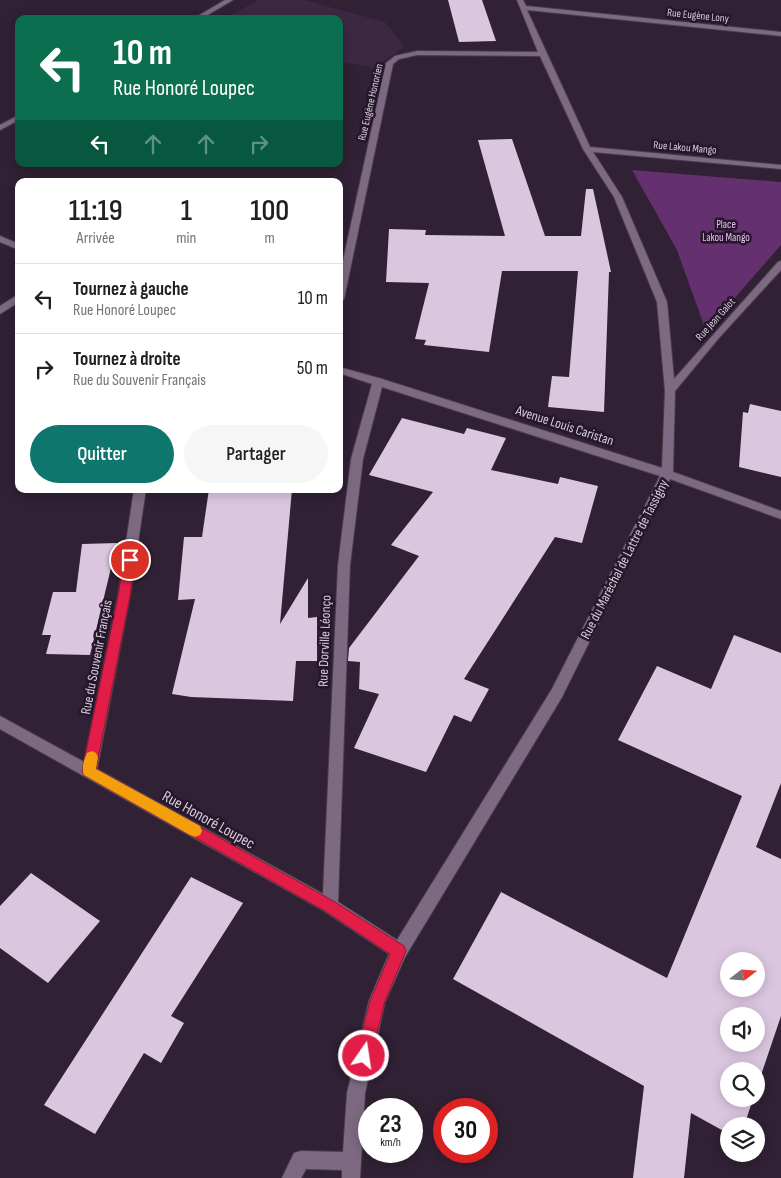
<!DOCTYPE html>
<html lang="fr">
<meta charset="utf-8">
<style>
:root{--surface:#fff;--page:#f6f6f6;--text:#202124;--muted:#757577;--line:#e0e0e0;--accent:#0f766e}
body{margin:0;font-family:"Sofia Sans Condensed",sans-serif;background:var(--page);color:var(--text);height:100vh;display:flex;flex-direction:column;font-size:19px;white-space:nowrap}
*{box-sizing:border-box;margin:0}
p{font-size:16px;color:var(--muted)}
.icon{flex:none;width:28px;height:28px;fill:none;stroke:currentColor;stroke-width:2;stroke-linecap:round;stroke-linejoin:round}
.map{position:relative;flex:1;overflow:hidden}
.sheet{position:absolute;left:15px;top:178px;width:328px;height:315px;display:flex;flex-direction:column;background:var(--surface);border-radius:10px;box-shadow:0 2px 12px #0003}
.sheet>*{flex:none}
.top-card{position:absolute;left:15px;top:15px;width:328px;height:152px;border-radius:10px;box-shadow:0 2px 12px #0003;background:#0b6e4f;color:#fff;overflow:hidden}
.needle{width:32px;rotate:73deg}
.controls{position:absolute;left:720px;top:952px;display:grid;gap:10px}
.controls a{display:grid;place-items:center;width:45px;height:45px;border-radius:50%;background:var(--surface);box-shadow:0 2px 12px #0003;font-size:25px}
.speed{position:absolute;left:358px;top:1098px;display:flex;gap:10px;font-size:25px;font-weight:700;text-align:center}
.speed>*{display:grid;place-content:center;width:65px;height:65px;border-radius:50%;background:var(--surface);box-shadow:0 2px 12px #0003;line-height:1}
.speed small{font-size:12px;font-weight:400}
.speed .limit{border:8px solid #d22;background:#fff;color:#111}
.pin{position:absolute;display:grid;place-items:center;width:42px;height:42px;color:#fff;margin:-21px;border:2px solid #fff;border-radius:50%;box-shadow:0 1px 5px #0007}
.me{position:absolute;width:55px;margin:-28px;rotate:13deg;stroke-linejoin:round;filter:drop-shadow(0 0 4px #0008)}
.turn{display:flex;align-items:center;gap:18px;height:105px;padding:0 15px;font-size:22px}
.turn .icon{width:65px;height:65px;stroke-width:2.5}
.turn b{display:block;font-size:35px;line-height:42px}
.lanes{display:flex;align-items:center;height:48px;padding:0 15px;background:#0003;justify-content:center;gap:25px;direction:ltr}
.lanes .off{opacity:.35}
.eta{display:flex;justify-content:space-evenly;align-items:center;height:85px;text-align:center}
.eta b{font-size:30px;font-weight:600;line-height:35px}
.button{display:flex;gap:10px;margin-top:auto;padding:10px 15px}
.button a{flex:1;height:58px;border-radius:30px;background:var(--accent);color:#fff;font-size:20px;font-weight:600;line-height:58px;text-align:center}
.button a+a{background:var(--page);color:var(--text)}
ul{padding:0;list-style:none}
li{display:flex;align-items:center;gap:15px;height:70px;padding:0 15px;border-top:1px solid var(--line)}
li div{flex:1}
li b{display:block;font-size:19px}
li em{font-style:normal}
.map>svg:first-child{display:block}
.built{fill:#3c2842}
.green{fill:#643070}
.building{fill:#dbc6e0;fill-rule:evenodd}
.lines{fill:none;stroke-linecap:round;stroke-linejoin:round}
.street-casing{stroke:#4a3d4d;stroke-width:2}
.secondary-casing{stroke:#4a3d4d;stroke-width:2}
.street{fill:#7d6a82;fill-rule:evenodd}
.secondary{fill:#7d6a82;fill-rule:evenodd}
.route{fill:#e11d48;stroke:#92132f}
.slow{fill:#f59e0b}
.labels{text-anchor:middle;stroke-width:5;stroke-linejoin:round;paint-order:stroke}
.far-street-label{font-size:11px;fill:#d7cdda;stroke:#26172a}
.far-park-label{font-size:11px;fill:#e9bdf4;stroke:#26172a}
.street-label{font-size:14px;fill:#d7cdda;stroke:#26172a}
.near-street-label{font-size:16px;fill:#d7cdda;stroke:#26172a}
</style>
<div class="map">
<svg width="781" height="1178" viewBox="0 0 781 1178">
<rect width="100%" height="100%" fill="#302134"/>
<path class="built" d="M 258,0 L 305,0 L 385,22 L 404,47 L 374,68 L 339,61 L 339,19 L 224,19 Z"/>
<path class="green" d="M 632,170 L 781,182 L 781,245 L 706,331 L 677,250 Z"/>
<g class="building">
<path d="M 448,0 L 482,0 L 496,41 L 459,42 Z"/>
<path d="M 512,139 L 545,236 L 581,236 L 586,189 L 593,189 L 611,272 L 609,272 L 604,412 L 548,407 L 552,376 L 569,377 L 578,271 L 502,271 L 489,352 L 424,345 L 426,340 L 415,339 L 429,283 L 386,282 L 389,229 L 426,230 L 425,235 L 505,236 L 478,140 Z"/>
<path d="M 750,404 L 781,411 L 781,477 L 739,467 L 743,412 L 748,413 Z"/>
<path d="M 402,418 L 464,434 L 467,428 L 506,438 L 491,470 L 558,484 L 560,477 L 598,486 L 582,543 L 555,537 L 464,679 L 489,689 L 471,722 L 454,715 L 426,772 L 354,748 L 379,694 L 359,689 L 360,662 L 348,661 L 349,648 L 419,556 L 391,545 L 433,492 L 369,475 Z"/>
<path d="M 209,489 L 292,489 L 280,624 L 308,578 L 308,618 L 317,617 L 317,661 L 296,661 L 293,701 L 191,697 L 172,694 L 195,599 L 178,600 L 184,537 L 202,537 Z"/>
<path d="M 117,543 L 90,655 L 46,654 L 51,635 L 42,635 L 53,592 L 76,592 L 82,544 Z"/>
<path d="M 734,635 L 781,653 L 781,783 L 756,847 L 781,859 L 781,1016 L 756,1090 L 756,1071 L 729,1071 L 729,1099 L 753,1099 L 744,1126 L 729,1126 L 729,1134 L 691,1113 L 684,1178 L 633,1178 L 644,1086 L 453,979 L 501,892 L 667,978 L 742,796 L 618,740 L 657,666 L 711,689 ZM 729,961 L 756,961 L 756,989 L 729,989 ZM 729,1016 L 756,1016 L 756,1044 L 729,1044 Z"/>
<path d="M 31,873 L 100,921 L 48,983 L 0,948 L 0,906 Z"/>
<path d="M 191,877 L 243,903 L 171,1016 L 184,1023 L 161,1063 L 144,1053 L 95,1134 L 44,1105 Z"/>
</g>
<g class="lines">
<defs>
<g id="street">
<path d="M 517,0 L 523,0 L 526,6 L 781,32 L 781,36 L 527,10 L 590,147 L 781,165 L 781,169 L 593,152 L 622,197 L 667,302 L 674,379 L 778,262 L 781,261 L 781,270 L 718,339 L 675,391 L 673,472 L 781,511 L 781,519 L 670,479 L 562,697 L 405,957 L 385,1002 L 365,1093 L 360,1178 L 342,1178 L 342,1170 L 306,1169 L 301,1178 L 282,1178 L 294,1153 L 301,1151 L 343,1152 L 347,1093 L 369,1001 L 389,954 L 324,911 L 0,729 L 0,716 L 84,762 L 118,596 L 134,489 L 146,489 L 130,596 L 97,769 L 323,894 L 338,565 L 351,459 L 372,384 L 339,373 L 339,367 L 382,379 L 662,468 L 665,391 L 657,302 L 614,197 L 583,149 L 540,56 L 417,55 L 399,59 L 393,64 L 344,299 L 339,302 L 339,279 L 386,63 L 395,56 L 417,51 L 538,52 ZM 382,387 L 660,476 L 552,689 L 397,940 L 338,902 L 350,565 L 363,459 Z"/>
<path d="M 0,236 L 19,244 L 19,250 L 0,242 Z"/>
<path d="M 19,294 L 19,302 L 0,314 L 0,306 Z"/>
</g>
<g id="secondary">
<path d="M 225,0 L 233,0 L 201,19 L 193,19 Z"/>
<path d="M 19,115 L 19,120 L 0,130 L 0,125 Z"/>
</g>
</defs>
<use href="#street" class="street-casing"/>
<use href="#secondary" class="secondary-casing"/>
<use href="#street" class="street"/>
<use href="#secondary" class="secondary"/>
</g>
<path class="route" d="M 130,556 L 135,560 L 130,596 L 96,769 L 335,902 L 404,946 L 406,951 L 385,1001 L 370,1062 L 364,1064 L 359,1062 L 356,1056 L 370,1001 L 390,954 L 325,911 L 84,775 L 82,771 L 118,596 L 124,560 Z"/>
<path class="slow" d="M 92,751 L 96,753 L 98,757 L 96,769 L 200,826 L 202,831 L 200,835 L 195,837 L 190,835 L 84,775 C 81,769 84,759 87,753 Z"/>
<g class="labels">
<g class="far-street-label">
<text transform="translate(698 15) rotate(6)" y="4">Rue Eugène Lony</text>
<text transform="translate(370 102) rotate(-77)" y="4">Rue Eugène Honorien</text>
<text transform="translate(685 147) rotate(5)" y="4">Rue Lakou Mango</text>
<text transform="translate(715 319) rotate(-48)" y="4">Rue Jean Galot</text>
</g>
<g class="far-park-label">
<text x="726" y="228">Place<tspan x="726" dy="13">Lakou Mango</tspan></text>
</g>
<g class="street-label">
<text transform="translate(565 425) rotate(18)" y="5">Avenue Louis Caristan</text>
<text transform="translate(624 559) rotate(-63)" y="5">Rue du Maréchal de Lattre de Tassigny</text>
<text transform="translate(324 641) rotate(-88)" y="5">Rue Dorville Léonço</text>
<text transform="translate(96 657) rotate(-79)" y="5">Rue du Souvenir Français</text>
</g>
<g class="near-street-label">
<text transform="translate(209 819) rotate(29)" y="6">Rue Honoré Loupec</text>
</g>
</g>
</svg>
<div class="controls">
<a><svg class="needle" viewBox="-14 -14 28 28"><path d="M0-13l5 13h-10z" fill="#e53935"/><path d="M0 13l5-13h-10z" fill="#757577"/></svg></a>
<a><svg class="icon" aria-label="sound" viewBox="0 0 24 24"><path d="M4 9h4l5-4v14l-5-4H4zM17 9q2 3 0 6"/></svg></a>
<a><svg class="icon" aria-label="search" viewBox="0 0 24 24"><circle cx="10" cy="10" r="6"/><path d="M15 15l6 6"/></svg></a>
<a><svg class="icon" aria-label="layers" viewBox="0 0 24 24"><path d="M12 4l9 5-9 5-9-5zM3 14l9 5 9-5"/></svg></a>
</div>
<div class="speed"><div>23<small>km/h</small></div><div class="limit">30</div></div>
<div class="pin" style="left:130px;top:560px;background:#d93025"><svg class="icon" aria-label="arrive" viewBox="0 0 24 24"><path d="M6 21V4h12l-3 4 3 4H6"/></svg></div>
<svg class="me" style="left:364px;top:1056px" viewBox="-20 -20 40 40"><circle r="17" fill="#e11d48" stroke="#fff" stroke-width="3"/><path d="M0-11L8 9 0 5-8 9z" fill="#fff"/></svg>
<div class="top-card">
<div class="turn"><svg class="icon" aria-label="left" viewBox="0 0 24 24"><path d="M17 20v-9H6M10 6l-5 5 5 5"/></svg><div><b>10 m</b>Rue Honoré Loupec</div></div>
<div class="lanes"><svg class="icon" aria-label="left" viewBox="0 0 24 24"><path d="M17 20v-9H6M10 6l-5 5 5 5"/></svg><svg class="icon off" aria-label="ahead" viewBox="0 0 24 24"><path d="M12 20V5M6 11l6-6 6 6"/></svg><svg class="icon off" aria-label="ahead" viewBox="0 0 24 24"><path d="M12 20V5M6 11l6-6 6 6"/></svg><svg class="icon off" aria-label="right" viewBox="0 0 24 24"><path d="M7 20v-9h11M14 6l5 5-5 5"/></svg></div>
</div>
<section class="sheet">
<div class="eta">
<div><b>11:19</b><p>Arrivée</p></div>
<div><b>1</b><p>min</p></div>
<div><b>100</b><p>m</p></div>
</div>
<ul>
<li><svg class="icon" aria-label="left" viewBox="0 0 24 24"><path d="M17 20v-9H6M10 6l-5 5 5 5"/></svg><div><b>Tournez à gauche</b><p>Rue Honoré Loupec</p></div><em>10 m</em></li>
<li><svg class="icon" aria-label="right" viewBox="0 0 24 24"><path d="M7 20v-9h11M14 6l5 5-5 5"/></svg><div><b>Tournez à droite</b><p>Rue du Souvenir Français</p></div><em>50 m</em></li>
</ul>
<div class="button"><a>Quitter</a><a>Partager</a></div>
</section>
</div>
